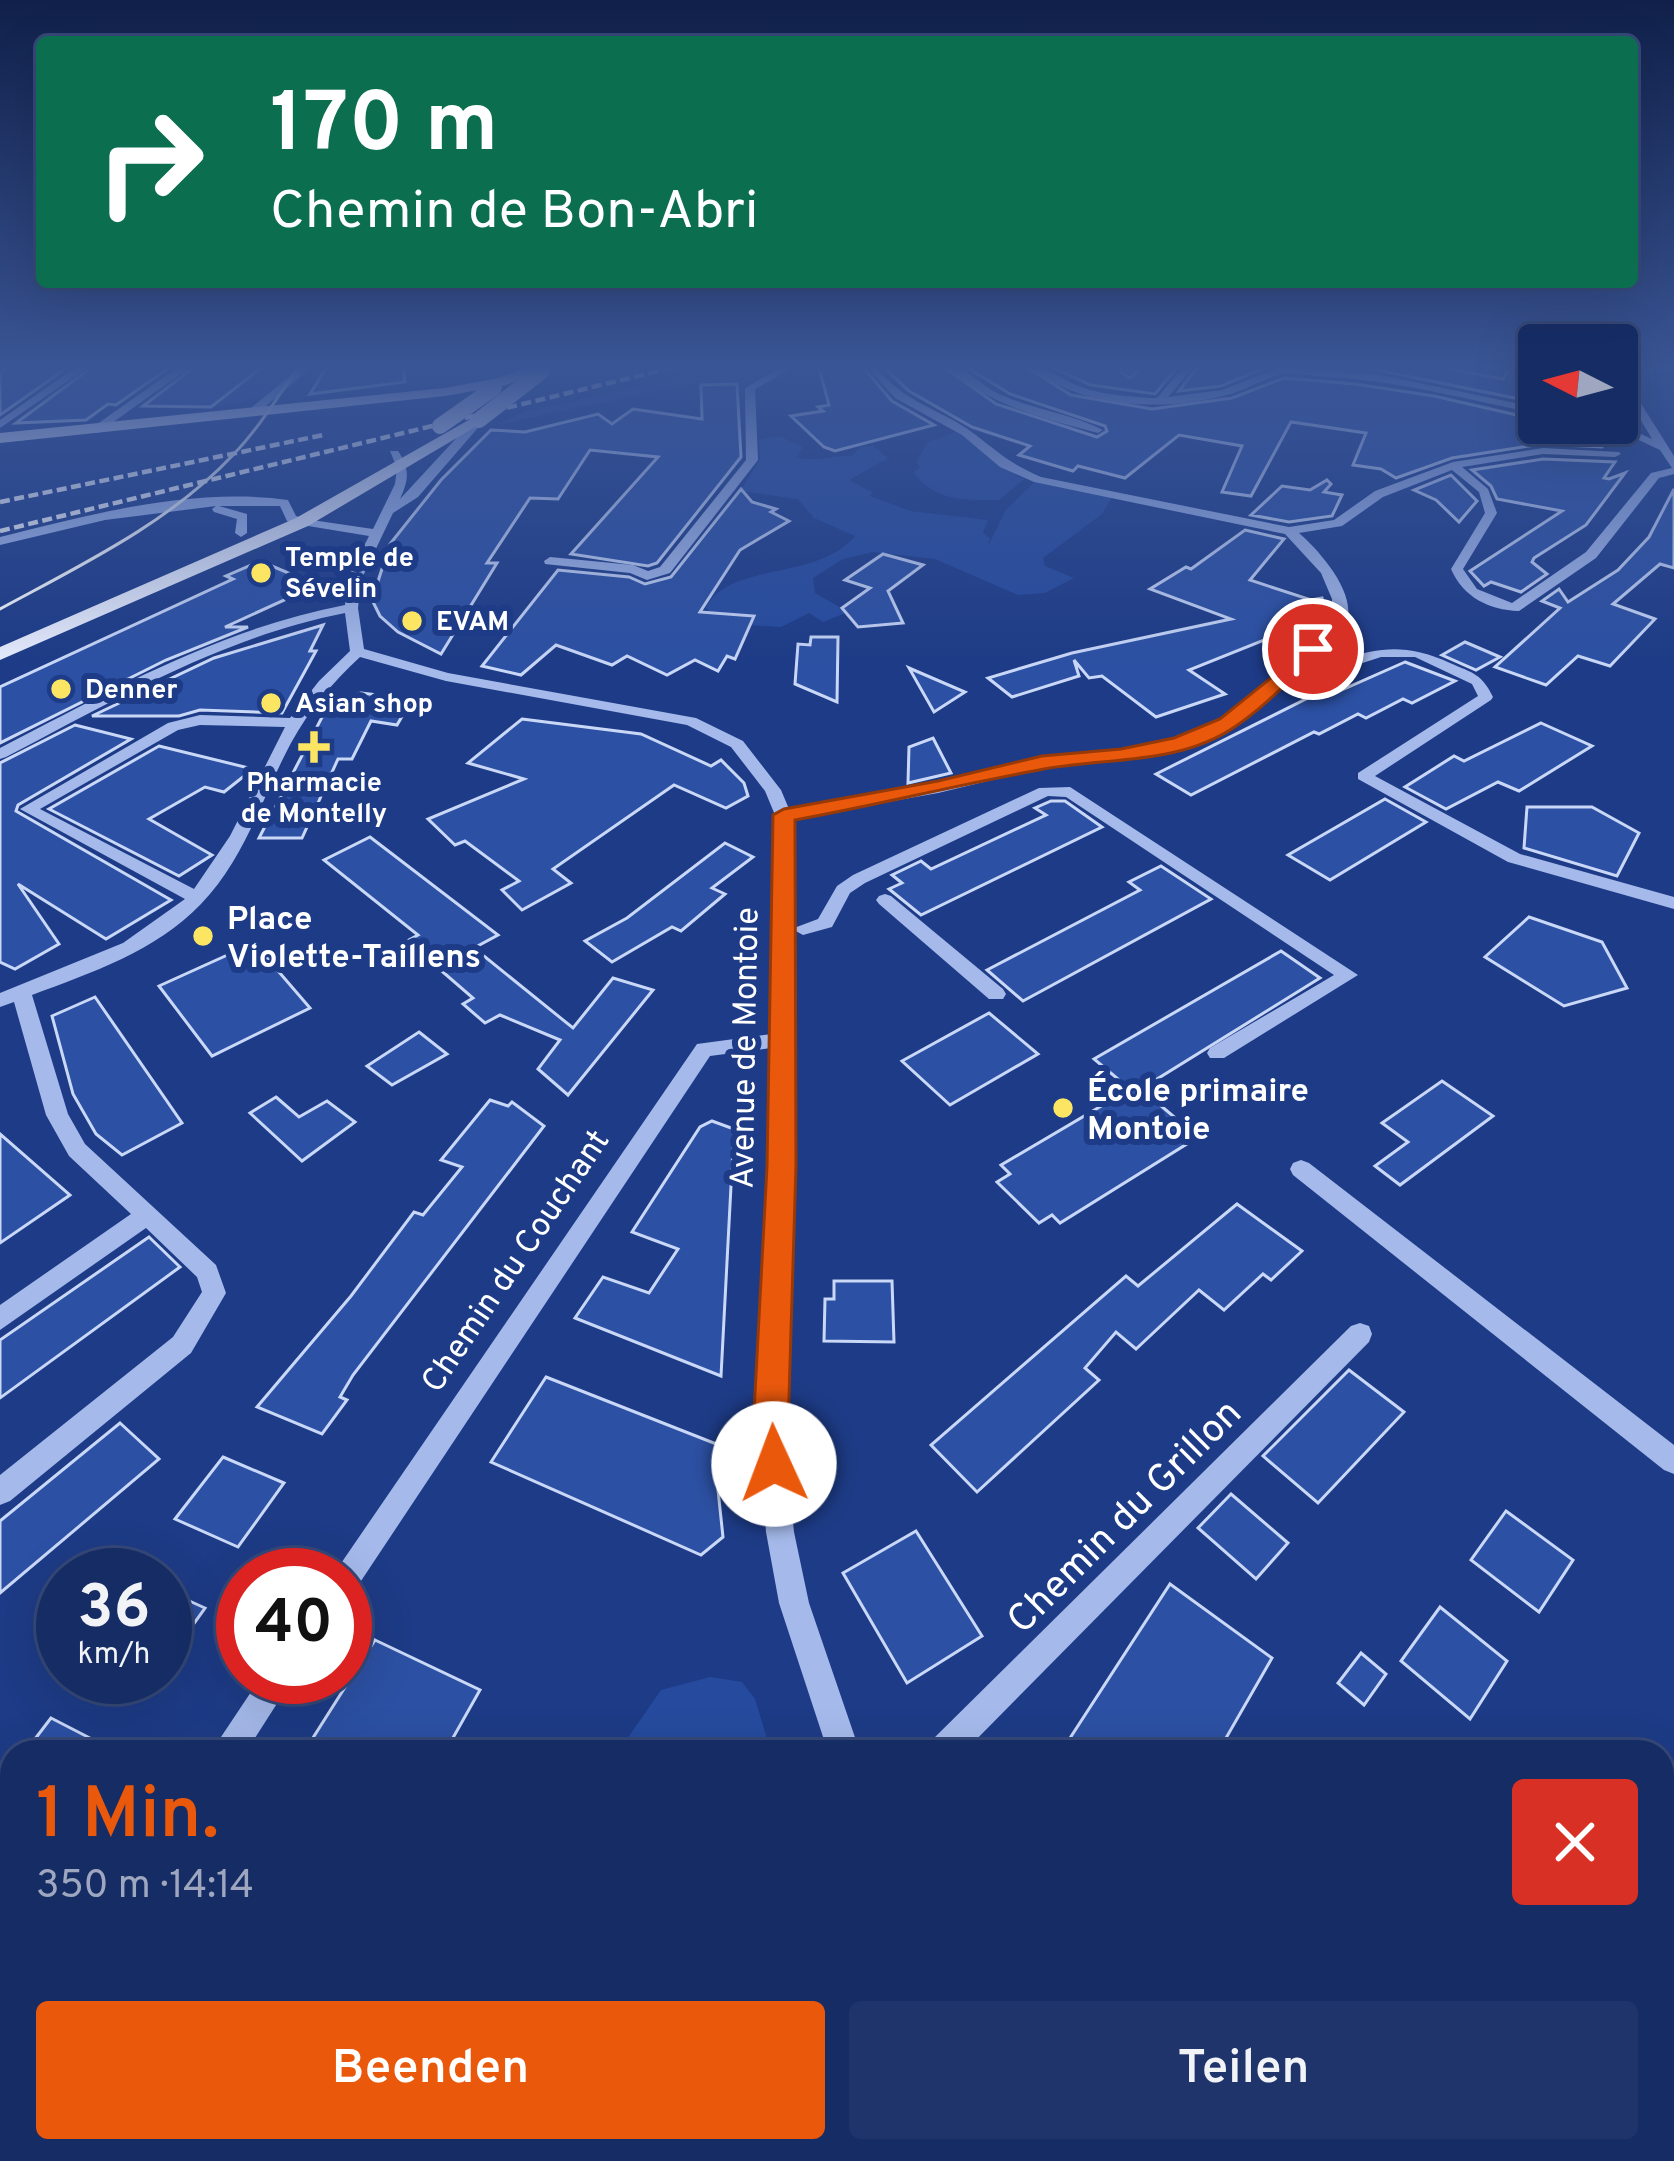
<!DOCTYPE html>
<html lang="de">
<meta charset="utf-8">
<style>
:root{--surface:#162c64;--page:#1f346a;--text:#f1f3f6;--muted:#9ea7bf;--line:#354878;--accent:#ea580c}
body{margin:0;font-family:Overpass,sans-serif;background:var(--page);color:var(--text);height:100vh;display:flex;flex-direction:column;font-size:45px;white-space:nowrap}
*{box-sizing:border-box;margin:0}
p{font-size:39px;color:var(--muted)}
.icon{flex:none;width:66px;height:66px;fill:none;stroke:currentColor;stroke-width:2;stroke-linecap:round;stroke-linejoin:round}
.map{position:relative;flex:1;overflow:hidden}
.side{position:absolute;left:0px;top:1740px;width:1674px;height:423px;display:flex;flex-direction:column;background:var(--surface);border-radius:36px 36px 0 0;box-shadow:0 12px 48px #0002,0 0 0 3px var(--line)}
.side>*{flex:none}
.top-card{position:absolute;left:36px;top:36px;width:1602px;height:252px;border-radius:12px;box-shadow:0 12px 48px #0002,0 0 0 3px var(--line);background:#0b6e4f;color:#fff;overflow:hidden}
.needle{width:78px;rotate:276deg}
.buttons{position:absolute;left:1518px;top:324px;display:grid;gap:24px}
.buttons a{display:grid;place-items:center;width:120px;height:120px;border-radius:12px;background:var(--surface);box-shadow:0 12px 48px #0002,0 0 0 3px var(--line);font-size:60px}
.speed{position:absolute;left:36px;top:1548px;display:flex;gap:24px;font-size:60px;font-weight:700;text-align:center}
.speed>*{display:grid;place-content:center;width:156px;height:156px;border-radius:50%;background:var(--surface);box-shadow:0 12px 48px #0002,0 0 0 3px var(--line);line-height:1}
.speed small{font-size:30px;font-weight:400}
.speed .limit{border:18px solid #d22;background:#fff;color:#111}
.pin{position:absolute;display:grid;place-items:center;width:102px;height:102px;color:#fff;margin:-51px;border:6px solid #fff;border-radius:50%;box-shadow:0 3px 12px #0007}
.me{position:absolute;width:132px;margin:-66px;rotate:358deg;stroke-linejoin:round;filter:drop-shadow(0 0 9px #0008)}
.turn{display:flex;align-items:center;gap:42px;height:252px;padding:0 36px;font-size:54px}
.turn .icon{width:156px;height:156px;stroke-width:2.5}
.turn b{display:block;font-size:84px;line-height:102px}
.round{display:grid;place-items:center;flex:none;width:126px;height:126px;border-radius:12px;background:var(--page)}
.summary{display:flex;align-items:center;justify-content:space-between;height:204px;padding:0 36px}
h1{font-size:72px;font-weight:600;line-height:90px;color:var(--accent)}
.button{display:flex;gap:24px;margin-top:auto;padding:24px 36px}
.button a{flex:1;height:138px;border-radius:12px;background:var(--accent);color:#fff;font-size:48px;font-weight:600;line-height:138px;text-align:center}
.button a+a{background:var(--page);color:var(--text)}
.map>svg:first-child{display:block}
.green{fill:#264b9e}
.building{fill:#2c50a3;stroke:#cad8f8;stroke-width:3}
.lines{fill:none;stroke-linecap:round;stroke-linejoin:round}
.minor{fill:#a5baeb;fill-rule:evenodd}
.major{fill:#e9eefe;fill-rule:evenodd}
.tram{stroke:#fff;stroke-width:3}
.rail{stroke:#fff;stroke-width:4.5;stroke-dasharray:10 4.5;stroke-linecap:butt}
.major-bridge{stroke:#e9eefe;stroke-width:16}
.route{fill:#ea580c;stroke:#983908;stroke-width:3}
.poi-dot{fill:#fbe563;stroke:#1d3b86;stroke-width:4.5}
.labels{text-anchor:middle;stroke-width:12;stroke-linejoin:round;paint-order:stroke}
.far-poi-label{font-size:27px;font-weight:bold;fill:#fff;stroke:#1d3b86;text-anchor:start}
.poi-label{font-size:33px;font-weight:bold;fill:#fff;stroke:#1d3b86;text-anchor:start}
.street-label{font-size:33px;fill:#fff;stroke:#1d3b86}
.near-street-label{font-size:39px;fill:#fff;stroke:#1d3b86}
</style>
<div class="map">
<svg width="1674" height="2161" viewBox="0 0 1674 2161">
<rect width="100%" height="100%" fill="#1d3b86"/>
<g class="green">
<path d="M 267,365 L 292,365 L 263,397 L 214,408 Z"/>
<path d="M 740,365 L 779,365 L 745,383 L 695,383 L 496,425 L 524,412 Z"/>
<path d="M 955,432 C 983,442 997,467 1024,479 L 999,500 C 965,500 936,502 913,472 L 920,468 L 917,462 L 927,443 Z"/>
<path d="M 780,436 L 803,447 L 796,457 C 811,463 834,455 852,456 L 861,447 L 873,446 L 888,458 L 849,480 L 872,492 L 870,496 L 910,511 L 988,520 L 983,533 L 990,538 L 988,546 L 1006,510 L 1035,482 L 1112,497 L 1102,514 L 1043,558 L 1045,566 L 1074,578 L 1045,593 L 1018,595 L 935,559 L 873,552 L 843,559 L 813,578 L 815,593 L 848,612 L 823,622 L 809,613 L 781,627 L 719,623 L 706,608 C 728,561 817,582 855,536 L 814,518 L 798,499 L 740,491 L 760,459 L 759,440 Z"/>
<path d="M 710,1677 L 742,1682 L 755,1699 L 771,1752 L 618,1752 L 661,1690 Z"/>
</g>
<g class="building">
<path d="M 13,365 L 71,365 L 0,415 L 0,373 Z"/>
<path d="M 95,365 L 173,365 L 116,405 L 108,404 L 86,420 L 16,423 Z"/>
<path d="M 197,365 L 265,365 L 211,407 L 143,406 Z"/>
<path d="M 328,365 L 403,365 L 405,382 L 310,394 Z"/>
<path d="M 818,365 L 861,365 L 892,401 L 934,425 L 835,451 L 824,447 L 791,416 L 823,411 L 818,407 L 829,405 Z"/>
<path d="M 881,365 L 941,365 L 996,404 L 1097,437 L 1107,431 L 1105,426 L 1010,394 L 963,365 L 1023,365 L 1071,395 L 1152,409 L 1232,398 L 1284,378 L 1355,384 L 1434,396 L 1608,436 L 1602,447 L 1542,444 L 1452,458 L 1396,478 L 1381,469 L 1353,465 L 1366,433 L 1291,422 L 1251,496 L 1222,492 L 1242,446 L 1179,435 L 1125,478 L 1078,466 L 1073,471 L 1019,455 L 1030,446 L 972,427 L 909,391 Z"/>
<path d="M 1047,365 L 1124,365 L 1121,372 L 1130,378 L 1144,365 L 1179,365 L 1155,394 L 1091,385 Z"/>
<path d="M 1199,365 L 1272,365 L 1221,386 L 1179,391 Z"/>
<path d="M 1308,365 L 1429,365 L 1503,379 L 1511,365 L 1539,365 L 1539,403 L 1372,369 Z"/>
<path d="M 737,384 L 741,457 L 657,563 L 648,566 L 571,554 L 658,457 L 590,450 L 558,499 L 530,498 L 487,563 L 497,563 L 441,654 L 398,632 L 380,616 L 372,600 L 390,544 L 441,480 L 491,430 L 525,432 L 598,414 L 612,424 L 633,409 L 702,419 L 701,385 Z"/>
<path d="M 1543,459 L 1615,462 L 1604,478 L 1609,479 L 1625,473 L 1586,525 L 1534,558 L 1532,562 L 1547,574 L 1521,592 L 1491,582 L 1484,586 L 1470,571 L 1562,511 L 1497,499 L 1491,486 L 1472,470 Z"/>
<path d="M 1451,475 L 1477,501 L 1459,522 L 1436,500 L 1414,490 Z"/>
<path d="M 1327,480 L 1331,484 L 1324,492 L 1342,495 L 1332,516 L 1289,522 L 1251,515 L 1282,486 L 1310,490 Z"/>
<path d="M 741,489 L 752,502 L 776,509 L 771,512 L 789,521 L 740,550 L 700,612 L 754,616 L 735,659 L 727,656 L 718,671 L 695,660 L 667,675 L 627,656 L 612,665 L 556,645 L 521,675 L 482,666 L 558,570 L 629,577 L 645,584 L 671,577 Z"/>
<path d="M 1674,489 L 1674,568 L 1660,564 L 1613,604 L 1655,619 L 1610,666 L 1578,656 L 1546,685 L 1495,667 L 1560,608 L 1542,601 L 1559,589 L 1568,602 L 1618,570 L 1649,537 Z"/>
<path d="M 1245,530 L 1284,539 L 1250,580 L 1311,600 L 1322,598 L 1327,615 L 1189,670 L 1225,694 L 1156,717 L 1102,676 L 1089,678 L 1074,660 L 1079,676 L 1012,697 L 988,678 L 1072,653 L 1231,619 L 1150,589 L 1186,567 L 1191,569 Z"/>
<path d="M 883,554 L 923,565 L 888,591 L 903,623 L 858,627 L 842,608 L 870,588 L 845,580 Z"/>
<path d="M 260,561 L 317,585 L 225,627 L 248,627 L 166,660 L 0,743 L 0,687 L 233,579 L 226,576 Z"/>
<path d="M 323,625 L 310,651 L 316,651 L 282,713 L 200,710 L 179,716 L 92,716 L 214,658 Z"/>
<path d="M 811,637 L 838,637 L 837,702 L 795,684 L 798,644 L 810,645 Z"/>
<path d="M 1465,642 L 1500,657 L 1476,670 L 1442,655 Z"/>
<path d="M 1405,662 L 1455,681 L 1412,703 L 1403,699 L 1366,718 L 1358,714 L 1319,734 L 1314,732 L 1191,795 L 1156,774 L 1320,692 L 1328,696 Z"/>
<path d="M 909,668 L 965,692 L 934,712 Z"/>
<path d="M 361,693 L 412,699 L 397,725 L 371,721 L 352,759 L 338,759 L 302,838 L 259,838 L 331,700 Z"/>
<path d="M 522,719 L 641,734 L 711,766 L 721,760 L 744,783 L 748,796 L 726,808 L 674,785 L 553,869 L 571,883 L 522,910 L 502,890 L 519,881 L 465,841 L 455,845 L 428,819 L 524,779 L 468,763 Z"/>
<path d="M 1541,723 L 1592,746 L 1519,791 L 1498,782 L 1446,809 L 1405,787 L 1454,756 L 1464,761 Z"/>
<path d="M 75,725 L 131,739 L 18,805 L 16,811 L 171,900 L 106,939 L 18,884 L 59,944 L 15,969 L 0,962 L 0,763 Z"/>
<path d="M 933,738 L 951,773 L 908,783 L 909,747 Z"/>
<path d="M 159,746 L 253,769 L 224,792 L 205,787 L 149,819 L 212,855 L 179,876 L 49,809 Z"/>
<path d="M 1385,799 L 1426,822 L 1330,880 L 1288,855 Z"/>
<path d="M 1051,801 L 1065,801 L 1102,827 L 921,915 L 889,889 L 902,883 L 892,875 L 921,861 L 931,869 L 1046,815 L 1035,808 Z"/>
<path d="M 1527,807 L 1592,807 L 1639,833 L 1617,876 L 1524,848 Z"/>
<path d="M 370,837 L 498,935 L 474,948 L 573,1028 L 613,978 L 653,990 L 568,1095 L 538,1069 L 560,1040 L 500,1015 L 485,1023 L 463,1004 L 473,998 L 407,941 L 418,935 L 324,860 Z"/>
<path d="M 725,843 L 753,857 L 712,888 L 725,894 L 681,931 L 672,927 L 612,962 L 585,941 L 627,918 Z"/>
<path d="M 1161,866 L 1211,899 L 1023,1001 L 987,970 L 1140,890 L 1129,882 Z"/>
<path d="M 1529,917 L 1602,942 L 1627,988 L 1564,1006 L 1485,957 Z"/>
<path d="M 254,943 L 310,1008 L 212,1056 L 159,986 Z"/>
<path d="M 1281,951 L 1320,978 L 1141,1089 L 1198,1137 L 1060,1223 L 1052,1215 L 1039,1223 L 997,1182 L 1010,1174 L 1001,1165 L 1130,1089 L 1094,1059 Z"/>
<path d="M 95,997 L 182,1123 L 122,1155 L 96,1134 L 73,1094 L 52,1016 Z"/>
<path d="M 989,1013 L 1038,1054 L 950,1105 L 902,1061 Z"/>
<path d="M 419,1032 L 447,1054 L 392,1085 L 367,1066 Z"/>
<path d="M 1442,1081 L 1493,1116 L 1400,1185 L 1375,1166 L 1408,1142 L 1382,1123 Z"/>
<path d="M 276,1097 L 299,1117 L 327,1101 L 355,1122 L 302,1161 L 250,1113 Z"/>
<path d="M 490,1100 L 508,1106 L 512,1102 L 544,1126 L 353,1375 L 340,1397 L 347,1400 L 322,1434 L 257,1407 L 351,1296 L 414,1212 L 423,1215 L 462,1167 L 441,1160 Z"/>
<path d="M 712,1121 L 734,1129 L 721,1376 L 575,1318 L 603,1277 L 649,1293 L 678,1249 L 632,1232 L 700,1127 Z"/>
<path d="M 0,1134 L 70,1195 L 0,1243 Z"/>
<path d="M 1237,1204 L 1302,1251 L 1271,1280 L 1263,1274 L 1224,1310 L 1199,1290 L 1136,1349 L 1116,1332 L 1085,1368 L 1099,1380 L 977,1492 L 931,1445 L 1126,1276 L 1138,1286 Z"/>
<path d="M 149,1237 L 180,1267 L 0,1398 L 0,1340 Z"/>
<path d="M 834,1281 L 892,1281 L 894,1342 L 824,1341 L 825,1299 L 834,1299 Z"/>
<path d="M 1349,1370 L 1404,1412 L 1318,1503 L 1263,1456 Z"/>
<path d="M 546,1377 L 724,1447 L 718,1490 L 723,1537 L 701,1555 L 491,1462 Z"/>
<path d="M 120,1423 L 159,1459 L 0,1593 L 0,1521 Z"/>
<path d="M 223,1457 L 284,1483 L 238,1547 L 175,1519 Z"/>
<path d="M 1231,1494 L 1288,1543 L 1256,1579 L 1198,1528 Z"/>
<path d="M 1506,1511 L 1573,1560 L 1539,1612 L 1471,1560 Z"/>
<path d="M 916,1531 L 982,1636 L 907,1683 L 843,1573 Z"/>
<path d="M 1170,1584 L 1272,1658 L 1218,1752 L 1061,1752 Z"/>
<path d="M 165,1590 L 205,1608 L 165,1664 Z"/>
<path d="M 1440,1607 L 1507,1661 L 1470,1719 L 1401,1661 Z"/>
<path d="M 375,1640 L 480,1690 L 445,1752 L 304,1752 Z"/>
<path d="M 1361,1653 L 1386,1674 L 1364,1705 L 1338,1683 Z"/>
<path d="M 51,1718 L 117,1752 L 25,1752 Z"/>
</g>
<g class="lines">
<g class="minor">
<path d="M 79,365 L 91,365 L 0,428 L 0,420 Z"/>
<path d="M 181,365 L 193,365 L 98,433 L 90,433 L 90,429 Z"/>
<path d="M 303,365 L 314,365 L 254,416 L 246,416 L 246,412 Z"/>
<path d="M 785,365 L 798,365 L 755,389 L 758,460 L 670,573 L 647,580 L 630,573 L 545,564 L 544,561 L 550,557 L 633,565 L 648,571 L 660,567 L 746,460 L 745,388 Z"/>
<path d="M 865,365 L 875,365 C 899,400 937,408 969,430 C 998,451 1006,462 1041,477 L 1289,527 L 1334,520 L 1375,491 L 1453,462 L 1543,448 L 1619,452 L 1621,454 L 1615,457 L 1543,454 L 1462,467 L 1488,489 L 1497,513 L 1463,569 L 1477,589 L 1512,603 L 1586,552 L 1651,473 L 1672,468 L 1660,450 L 1626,434 L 1587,423 L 1630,429 L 1652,439 L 1617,380 L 1617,369 L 1620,370 L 1674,456 L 1674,474 L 1659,478 L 1596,558 L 1519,611 C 1489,610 1463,597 1451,569 L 1485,513 L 1479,492 L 1452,470 L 1383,497 L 1342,526 L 1299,533 C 1320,551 1365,601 1342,631 C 1329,648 1309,662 1293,676 C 1354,657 1388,634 1450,663 C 1473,673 1482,674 1493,697 L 1491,700 L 1375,776 L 1520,854 L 1674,897 L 1674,909 L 1508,862 L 1358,779 L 1358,773 L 1478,696 L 1472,684 L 1415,657 L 1381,657 L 1277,691 L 1232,727 L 1186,746 L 1121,761 L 1042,768 L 938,793 L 792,819 L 794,928 L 818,919 L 837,886 L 853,875 L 1039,788 L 1070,787 L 1358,975 L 1224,1058 L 1210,1058 L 1207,1053 L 1210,1048 L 1334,975 L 1066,797 L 1048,796 L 865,883 L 850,893 L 832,927 L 803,935 L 794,930 L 784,1431 L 794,1532 L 809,1603 L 860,1752 L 828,1752 L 779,1603 L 766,1532 L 758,1431 L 771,1048 L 710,1056 L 355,1590 L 345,1594 L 345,1575 L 333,1575 L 697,1044 L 772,1034 L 775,815 L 765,791 L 731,747 L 687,725 L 446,681 L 360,657 C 332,683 309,710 291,743 C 262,797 245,859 201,904 C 156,951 91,973 32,995 L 68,1114 L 85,1144 L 216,1265 L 226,1293 L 191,1353 L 10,1501 L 0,1505 L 0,1475 L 173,1337 L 202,1292 L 197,1277 L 146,1228 L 0,1330 L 0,1305 L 131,1214 L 69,1156 L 46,1115 L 14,1002 L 0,1007 L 0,993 L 123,943 L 185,899 L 20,809 L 168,723 L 200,715 L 290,718 L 319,681 L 350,651 L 345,613 C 222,637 115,700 6,757 L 0,759 L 0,748 C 112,690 220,629 345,605 L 347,580 L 369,536 L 296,524 L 287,521 L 280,506 L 219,506 L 247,514 L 247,533 L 241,537 L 235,533 L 237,519 L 214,512 L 212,509 L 216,506 L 105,520 L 0,545 L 0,537 C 92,514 193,487 288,500 L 296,516 L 305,519 L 373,529 L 395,484 L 397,468 L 390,451 L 398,451 C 410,469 409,479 400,499 L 475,418 L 483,418 L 483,422 L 418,497 L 393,513 L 361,580 L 358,608 L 364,649 L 448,673 L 696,718 L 743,741 L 781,790 L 789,809 L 938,783 L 1042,758 L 1121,751 L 1175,739 L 1222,721 L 1268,685 L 1332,625 L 1332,599 L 1321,573 L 1285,534 L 1034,482 L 1000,467 L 962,435 L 895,398 ZM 200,725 L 285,727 L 230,836 L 194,889 L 40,809 L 178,730 Z"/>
<path d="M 945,365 C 963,365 979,383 995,392 C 1029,409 1070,413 1103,430 L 1098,433 C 1044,419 987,405 945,365 Z"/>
<path d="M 1027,365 C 1046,365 1063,381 1081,387 C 1103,395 1126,396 1150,398 L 1157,398 L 1185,365 L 1195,365 L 1168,397 L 1222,390 L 1285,365 L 1299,365 L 1294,369 L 1371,373 L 1539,408 L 1539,414 C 1470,400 1400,381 1329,377 C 1315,376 1297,372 1283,374 C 1266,377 1248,389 1231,394 C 1166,412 1081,410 1027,365 Z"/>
<path d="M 1130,365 L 1140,365 L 1130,374 L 1125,371 Z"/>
<path d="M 885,894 L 891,896 L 1003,989 L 1006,994 L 1003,999 L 989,999 L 879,904 L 876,900 L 879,896 Z"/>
<path d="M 1301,1160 L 1309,1163 L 1674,1445 L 1674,1474 L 1664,1470 L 1293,1175 L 1290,1169 L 1293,1163 Z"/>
<path d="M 1360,1323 L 1369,1326 L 1372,1334 L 1369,1342 L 964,1752 L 926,1752 L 931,1741 L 1351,1326 Z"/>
<path d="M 261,1677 L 294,1677 L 246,1752 L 211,1752 Z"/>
<path d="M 12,2025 L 12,2070 L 0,2075 L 0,2030 Z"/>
<path d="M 507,2151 L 549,2151 L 545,2161 L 503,2161 Z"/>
<path d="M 965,2151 L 1003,2151 L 1001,2161 L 963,2161 Z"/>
</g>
<g class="major">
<path d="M 535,365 L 556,365 L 506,385 L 445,396 L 0,443 L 0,433 L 445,388 L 498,378 Z"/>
<path d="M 474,417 L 487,420 L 308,526 L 0,660 L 0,647 L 296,518 Z"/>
</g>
<path class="tram" d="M 0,609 C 81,565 169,523 233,455 C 260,427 278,396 300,365"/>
<g class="rail">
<path d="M 0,502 L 323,435"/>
<path d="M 0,531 L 683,365"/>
</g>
<g class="major-bridge">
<path d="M 479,420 L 542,371"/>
<path d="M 440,426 L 494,388"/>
</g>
</g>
<linearGradient id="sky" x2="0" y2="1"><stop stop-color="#10204a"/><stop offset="0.55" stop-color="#3a5595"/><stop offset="1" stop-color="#3a5595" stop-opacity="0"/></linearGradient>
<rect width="1674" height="668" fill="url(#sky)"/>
<path class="route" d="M 1313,644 L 1319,645 L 1319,653 C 1292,677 1266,706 1236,726 C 1179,766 1104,757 1039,770 C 957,785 877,805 795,820 L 796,1166 L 788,1431 L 792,1464 L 786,1476 L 774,1481 L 762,1476 L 753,1431 L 767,1166 L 773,815 L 784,809 L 938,781 L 1042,756 L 1121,749 L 1174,738 L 1220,719 Z"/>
<g class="poi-dot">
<circle cx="261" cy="573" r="12"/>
<circle cx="412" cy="621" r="12"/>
<circle cx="61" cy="689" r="12"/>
<circle cx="271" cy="703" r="12"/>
<path d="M308 729h12v12h12v12h-12v12h-12v-12h-12v-12h12z"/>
<circle cx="203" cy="936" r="12"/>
<circle cx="1063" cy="1108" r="12"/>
</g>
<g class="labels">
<g class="far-poi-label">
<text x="285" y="566">Temple de<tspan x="285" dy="31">Sévelin</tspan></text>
<text x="436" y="630">EVAM</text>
<text x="85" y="698">Denner</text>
<text x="295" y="712">Asian shop</text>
<text x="314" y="791" text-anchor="middle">Pharmacie<tspan x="314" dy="31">de Montelly</tspan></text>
</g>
<g class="poi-label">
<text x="227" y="929">Place<tspan x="227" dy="38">Violette-Taillens</tspan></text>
<text x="1087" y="1101">École primaire<tspan x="1087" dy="38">Montoie</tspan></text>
</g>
<g class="street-label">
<text transform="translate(743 1048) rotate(-89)" y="12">Avenue de Montoie</text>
<text transform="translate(514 1260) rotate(-56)" y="12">Chemin du Couchant</text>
</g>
<g class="near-street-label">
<text transform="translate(1123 1515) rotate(-45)" y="14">Chemin du Grillon</text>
</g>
</g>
</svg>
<div class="buttons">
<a><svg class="needle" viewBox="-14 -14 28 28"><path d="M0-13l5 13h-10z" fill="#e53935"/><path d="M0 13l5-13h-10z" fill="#9ea7bf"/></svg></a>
</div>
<div class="speed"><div>36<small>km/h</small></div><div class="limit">40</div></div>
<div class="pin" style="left:1313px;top:649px;background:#d93025"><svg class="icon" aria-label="arrive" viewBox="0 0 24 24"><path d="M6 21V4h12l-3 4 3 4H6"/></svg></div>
<svg class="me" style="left:774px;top:1464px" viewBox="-20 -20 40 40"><circle r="19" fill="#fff"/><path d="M0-13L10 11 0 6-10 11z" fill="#ea580c"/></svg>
<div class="top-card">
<div class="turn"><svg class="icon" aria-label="right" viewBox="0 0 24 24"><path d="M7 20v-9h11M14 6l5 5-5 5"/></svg><div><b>170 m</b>Chemin de Bon-Abri</div></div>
</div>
<section class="side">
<div class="summary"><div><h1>1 Min.</h1><p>350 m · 14:14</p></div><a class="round" style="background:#d93025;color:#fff"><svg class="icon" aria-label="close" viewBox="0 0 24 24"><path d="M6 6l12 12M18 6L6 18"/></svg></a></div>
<div class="button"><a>Beenden</a><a>Teilen</a></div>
</section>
</div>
